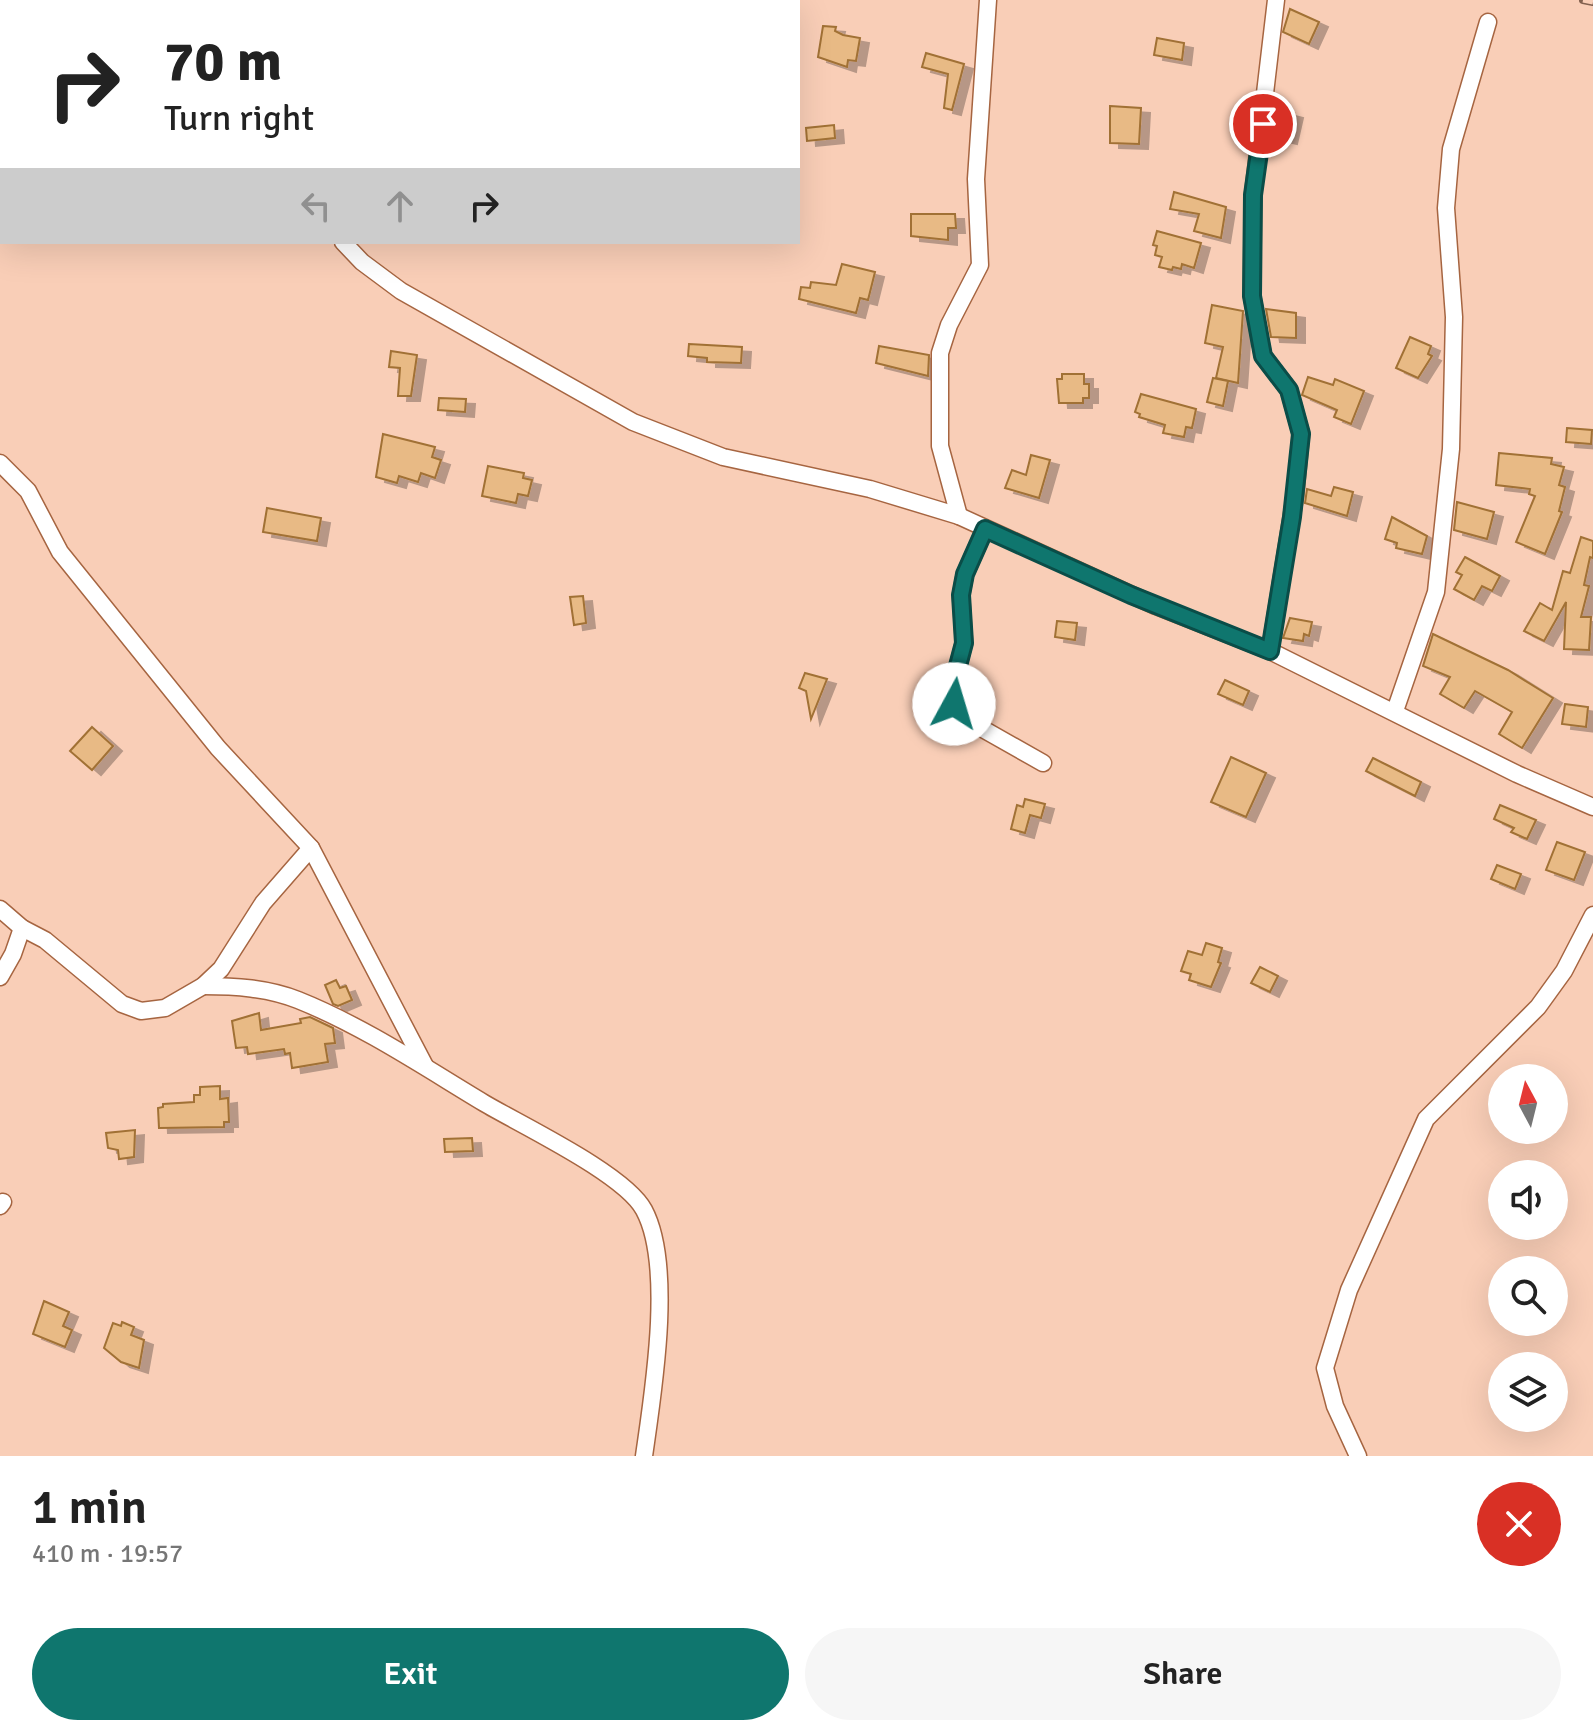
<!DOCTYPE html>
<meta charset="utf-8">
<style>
:root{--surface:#fff;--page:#f6f6f6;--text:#222;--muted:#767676;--accent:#0f766e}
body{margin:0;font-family:Signika,sans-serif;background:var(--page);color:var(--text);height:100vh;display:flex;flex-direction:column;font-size:30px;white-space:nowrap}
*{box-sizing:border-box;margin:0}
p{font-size:26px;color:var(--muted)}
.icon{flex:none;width:44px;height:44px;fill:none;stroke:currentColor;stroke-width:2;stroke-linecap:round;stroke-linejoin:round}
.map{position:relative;height:1456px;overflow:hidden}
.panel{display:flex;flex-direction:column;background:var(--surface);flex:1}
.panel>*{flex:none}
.hud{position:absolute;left:0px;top:0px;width:800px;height:244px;box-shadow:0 8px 32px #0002;background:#fff;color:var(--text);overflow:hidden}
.needle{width:52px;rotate:353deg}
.tools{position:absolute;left:1488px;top:1064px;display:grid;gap:16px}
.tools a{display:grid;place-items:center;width:80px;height:80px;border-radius:50%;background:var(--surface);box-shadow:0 8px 32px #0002;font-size:40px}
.pin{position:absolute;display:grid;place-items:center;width:68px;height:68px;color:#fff;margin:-34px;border:4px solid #fff;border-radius:50%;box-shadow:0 2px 8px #0007}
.me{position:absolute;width:88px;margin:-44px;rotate:6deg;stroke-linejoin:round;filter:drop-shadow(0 0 6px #0008)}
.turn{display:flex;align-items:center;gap:28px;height:168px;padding:0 32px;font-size:36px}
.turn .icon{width:104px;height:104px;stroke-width:2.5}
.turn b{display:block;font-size:56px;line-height:68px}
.lanes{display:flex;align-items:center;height:76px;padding:0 32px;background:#0003;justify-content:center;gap:40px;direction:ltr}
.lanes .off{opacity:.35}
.round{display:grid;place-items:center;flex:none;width:84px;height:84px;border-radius:42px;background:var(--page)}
.summary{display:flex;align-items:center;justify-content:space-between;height:136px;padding:0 32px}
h1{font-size:48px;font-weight:600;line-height:60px}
.cta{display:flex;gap:16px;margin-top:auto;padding:16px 32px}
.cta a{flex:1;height:92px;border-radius:48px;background:var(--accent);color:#fff;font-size:32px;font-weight:600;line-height:92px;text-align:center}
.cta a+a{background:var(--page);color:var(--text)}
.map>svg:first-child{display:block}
.building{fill:#e8ba85;stroke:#a17135;stroke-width:2;filter:url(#shadow)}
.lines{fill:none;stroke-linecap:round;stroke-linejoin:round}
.street-casing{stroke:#a66541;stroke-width:19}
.street{stroke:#fff;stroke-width:16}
.rail-casing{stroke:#82614f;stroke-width:8}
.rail{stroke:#f9ceb7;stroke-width:5;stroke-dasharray:15;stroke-linecap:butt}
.route-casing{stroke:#0a4d48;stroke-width:20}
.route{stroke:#0f766e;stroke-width:14}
</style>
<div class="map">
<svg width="1593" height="1456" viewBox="0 0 1593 1456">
<defs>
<filter id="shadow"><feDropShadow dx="9" dy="5" stdDeviation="0" flood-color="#0004"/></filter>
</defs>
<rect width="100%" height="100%" fill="#f9ceb7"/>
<g class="building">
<path d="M 1290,9 L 1319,22 L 1309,44 L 1283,32 Z"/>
<path d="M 823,26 L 836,27 L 835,31 L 843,35 L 860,38 L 856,61 L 848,60 L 847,67 L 818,57 Z"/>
<path d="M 1157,38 L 1184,43 L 1182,60 L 1154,55 Z"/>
<path d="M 926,53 L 964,64 L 952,110 L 944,108 L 948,74 L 922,67 Z"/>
<path d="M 1110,106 L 1141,108 L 1139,144 L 1110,143 Z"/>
<path d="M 1274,108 L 1294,113 L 1288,139 L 1271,135 Z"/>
<path d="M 834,125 L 835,138 L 807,141 L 806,128 Z"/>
<path d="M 1174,192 L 1226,207 L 1221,238 L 1194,231 L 1199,214 L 1170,209 Z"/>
<path d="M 911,214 L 955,214 L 956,228 L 948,228 L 948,240 L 911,236 Z"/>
<path d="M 1157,231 L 1201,243 L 1194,268 L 1182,264 L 1181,269 L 1173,267 L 1172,270 L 1159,267 L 1162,257 L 1155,255 L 1157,246 L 1153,245 Z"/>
<path d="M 842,264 L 875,272 L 868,300 L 860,298 L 856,313 L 799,299 L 801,287 L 810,288 L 811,282 L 836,285 Z"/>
<path d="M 1212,305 L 1243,311 L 1238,383 L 1216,378 L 1223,347 L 1205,343 Z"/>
<path d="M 1266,309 L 1296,313 L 1296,338 L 1271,337 Z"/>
<path d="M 1410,337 L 1431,346 L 1428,354 L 1432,356 L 1418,378 L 1396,368 Z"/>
<path d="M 689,344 L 742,347 L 741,363 L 707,362 L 707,358 L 688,356 Z"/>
<path d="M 879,346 L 929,355 L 928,376 L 876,363 Z"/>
<path d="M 391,351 L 417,355 L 411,396 L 398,396 L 400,368 L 389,367 Z"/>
<path d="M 1062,374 L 1084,374 L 1084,384 L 1089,384 L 1089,398 L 1083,398 L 1083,403 L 1059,403 L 1057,379 L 1062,379 Z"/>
<path d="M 1308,377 L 1333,385 L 1335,379 L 1364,391 L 1351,424 L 1334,417 L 1337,410 L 1302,395 Z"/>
<path d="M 1213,378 L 1228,381 L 1223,406 L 1207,402 Z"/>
<path d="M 1141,394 L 1196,409 L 1192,428 L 1186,427 L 1184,437 L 1163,433 L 1165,425 L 1139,417 L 1140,414 L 1135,412 Z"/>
<path d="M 439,398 L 466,399 L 465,412 L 438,410 Z"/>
<path d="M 1567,428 L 1592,430 L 1591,444 L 1566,442 Z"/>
<path d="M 383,434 L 435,447 L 432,457 L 441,460 L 435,478 L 421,473 L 418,482 L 399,476 L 397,483 L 376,477 Z"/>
<path d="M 1499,453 L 1552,458 L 1551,464 L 1564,467 L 1559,485 L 1565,487 L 1559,511 L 1562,512 L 1545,554 L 1516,542 L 1535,496 L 1529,494 L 1530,489 L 1496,485 Z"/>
<path d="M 1031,455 L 1050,460 L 1039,498 L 1005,488 L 1012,470 L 1026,475 Z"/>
<path d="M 488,466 L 524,473 L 523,478 L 532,480 L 528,496 L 518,494 L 516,503 L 482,496 Z"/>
<path d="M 1334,487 L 1353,492 L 1347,516 L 1305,503 L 1307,489 L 1331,496 Z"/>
<path d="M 1457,502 L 1494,512 L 1487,539 L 1454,530 Z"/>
<path d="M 267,508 L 321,518 L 317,541 L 263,532 Z"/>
<path d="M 1392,517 L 1427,536 L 1422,554 L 1396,548 L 1397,543 L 1385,539 Z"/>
<path d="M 1581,537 L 1593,541 L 1593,558 L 1590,557 L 1584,585 L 1589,586 L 1581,617 L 1591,617 L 1589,650 L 1564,649 L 1566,602 L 1544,641 L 1524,631 L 1540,603 L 1552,610 L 1563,571 L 1570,573 Z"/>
<path d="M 1465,557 L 1500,576 L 1492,591 L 1482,586 L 1474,600 L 1454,589 L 1462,575 L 1456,572 Z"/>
<path d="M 583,596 L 586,623 L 574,625 L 570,597 Z"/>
<path d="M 1290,618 L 1312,622 L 1309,636 L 1304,634 L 1303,641 L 1283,638 Z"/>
<path d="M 1057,621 L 1077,623 L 1075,640 L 1055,637 Z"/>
<path d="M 1433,634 L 1508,670 L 1553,698 L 1522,748 L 1499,734 L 1512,712 L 1475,691 L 1464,708 L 1440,694 L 1450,677 L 1423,666 Z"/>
<path d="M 805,673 L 827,679 L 811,719 L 806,691 L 799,688 Z"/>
<path d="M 1225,680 L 1249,691 L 1243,705 L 1218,694 Z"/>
<path d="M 1565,704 L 1588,707 L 1586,727 L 1562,724 Z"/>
<path d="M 92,727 L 113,746 L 92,770 L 70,751 Z"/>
<path d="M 1231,757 L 1266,773 L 1246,817 L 1211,802 Z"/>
<path d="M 1373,758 L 1421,782 L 1415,796 L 1366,771 Z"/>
<path d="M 1025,799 L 1045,804 L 1041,818 L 1030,815 L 1025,833 L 1011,829 L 1017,805 L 1023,807 Z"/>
<path d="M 1500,805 L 1536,820 L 1527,839 L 1511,832 L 1514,828 L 1494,819 Z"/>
<path d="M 1557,842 L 1585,852 L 1574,880 L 1546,870 Z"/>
<path d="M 1497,865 L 1521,874 L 1515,889 L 1491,879 Z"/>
<path d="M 1206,943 L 1222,948 L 1218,962 L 1221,963 L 1211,987 L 1189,980 L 1191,974 L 1181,971 L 1188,951 L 1202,955 Z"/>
<path d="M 1260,967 L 1278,976 L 1270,992 L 1251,983 Z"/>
<path d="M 336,980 L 340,988 L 346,986 L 352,1000 L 338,1006 L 333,1004 L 325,985 Z"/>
<path d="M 259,1013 L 261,1030 L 301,1023 L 300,1019 L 310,1017 L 333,1028 L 335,1043 L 325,1044 L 328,1062 L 292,1068 L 290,1053 L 285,1054 L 284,1049 L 248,1054 L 247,1047 L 236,1048 L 232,1021 Z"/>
<path d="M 220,1086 L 220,1099 L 228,1098 L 229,1122 L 224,1122 L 224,1127 L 159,1128 L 158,1108 L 163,1107 L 163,1104 L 194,1102 L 194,1095 L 200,1095 L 200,1087 Z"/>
<path d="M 135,1130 L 134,1157 L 119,1159 L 118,1150 L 108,1148 L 106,1133 Z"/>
<path d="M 472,1138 L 473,1151 L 445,1152 L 444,1139 Z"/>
<path d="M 44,1301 L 69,1312 L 63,1326 L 72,1330 L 65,1347 L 33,1334 Z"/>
<path d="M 122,1322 L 134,1327 L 131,1335 L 144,1340 L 139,1368 L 121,1362 L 104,1348 L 113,1323 L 121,1326 Z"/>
</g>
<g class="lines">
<defs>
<g id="street">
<path d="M 65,0 L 74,2"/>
<path d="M 352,2 L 353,0"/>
<path d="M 343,242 L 362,262 L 401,291 L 633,422 L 723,457 L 870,489 L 959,516 L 1156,606 L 1270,651 L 1517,774 L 1593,807"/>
<path d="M 0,463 L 28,491 L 60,552 L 218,748 L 311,848 L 425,1066"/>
<path d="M 959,516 L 940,446 L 940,353 L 949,325 L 980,265 L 976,179 L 988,0"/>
<path d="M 985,529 L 965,574 L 961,595 L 964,643 L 954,681 L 954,704 L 967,720 L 1043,763"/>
<path d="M 1270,651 L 1295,496 L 1301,434 L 1289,390 L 1263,356 L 1252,296 L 1253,195 L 1276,0"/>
<path d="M 1395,711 L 1436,592 L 1451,449 L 1454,317 L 1446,208 L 1451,149 L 1488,22"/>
<path d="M 0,909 L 22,928 L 45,940 L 122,1004 L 141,1011 L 165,1008 L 203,986 L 221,969 L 263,903 L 311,848"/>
<path d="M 0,977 L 13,954 L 22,928"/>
<path d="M 203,986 C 235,986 268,988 298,1000 C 363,1026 424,1067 484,1103 C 521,1125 625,1174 644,1210 C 674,1266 653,1393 644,1456"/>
<path d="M 0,1206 L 3,1202"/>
<path d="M 1358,1456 L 1335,1406 L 1325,1368 L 1349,1290 L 1426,1119 L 1538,1007 L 1564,971 L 1593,915"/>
</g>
</defs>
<use href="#street" class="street-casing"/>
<use href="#street" class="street"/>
<defs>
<path id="rail" d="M 1583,0 L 1593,2"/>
</defs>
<use href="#rail" class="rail-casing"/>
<use href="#rail" class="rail"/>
</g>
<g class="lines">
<defs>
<path id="route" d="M 954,704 L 954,681 L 964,643 L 961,595 L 965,574 L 985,529 L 1131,595 L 1270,651 L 1292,517 L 1301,434 L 1289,390 L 1263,356 L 1252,296 L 1253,195 L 1263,124"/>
</defs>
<use href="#route" class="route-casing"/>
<use href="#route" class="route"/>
</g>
</svg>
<div class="tools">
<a><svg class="needle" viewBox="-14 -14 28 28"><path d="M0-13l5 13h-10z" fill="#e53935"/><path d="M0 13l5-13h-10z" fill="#767676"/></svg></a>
<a><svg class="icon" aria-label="sound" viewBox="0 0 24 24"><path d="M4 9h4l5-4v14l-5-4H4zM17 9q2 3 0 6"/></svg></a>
<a><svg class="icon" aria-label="search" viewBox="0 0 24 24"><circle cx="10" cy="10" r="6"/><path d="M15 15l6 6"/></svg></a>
<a><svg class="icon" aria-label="layers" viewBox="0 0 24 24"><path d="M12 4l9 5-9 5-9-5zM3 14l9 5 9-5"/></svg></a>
</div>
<div class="pin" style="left:1263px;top:124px;background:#d93025"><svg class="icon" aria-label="arrive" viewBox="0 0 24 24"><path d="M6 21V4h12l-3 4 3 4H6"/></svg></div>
<svg class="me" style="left:954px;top:704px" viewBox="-20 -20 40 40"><circle r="19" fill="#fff"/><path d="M0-13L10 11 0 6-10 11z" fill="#0f766e"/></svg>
<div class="hud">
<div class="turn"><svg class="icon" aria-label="right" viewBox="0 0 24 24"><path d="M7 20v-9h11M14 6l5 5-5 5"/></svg><div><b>70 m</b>Turn right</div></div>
<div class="lanes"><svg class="icon off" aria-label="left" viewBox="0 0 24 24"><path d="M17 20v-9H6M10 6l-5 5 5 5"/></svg><svg class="icon off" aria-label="ahead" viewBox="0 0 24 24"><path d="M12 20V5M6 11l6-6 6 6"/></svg><svg class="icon" aria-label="right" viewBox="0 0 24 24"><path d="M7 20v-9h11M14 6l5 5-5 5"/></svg></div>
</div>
</div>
<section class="panel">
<div class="summary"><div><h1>1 min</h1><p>410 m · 19:57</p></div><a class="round" style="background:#d93025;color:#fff"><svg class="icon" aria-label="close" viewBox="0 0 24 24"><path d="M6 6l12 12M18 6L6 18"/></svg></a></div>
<div class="cta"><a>Exit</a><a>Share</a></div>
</section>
